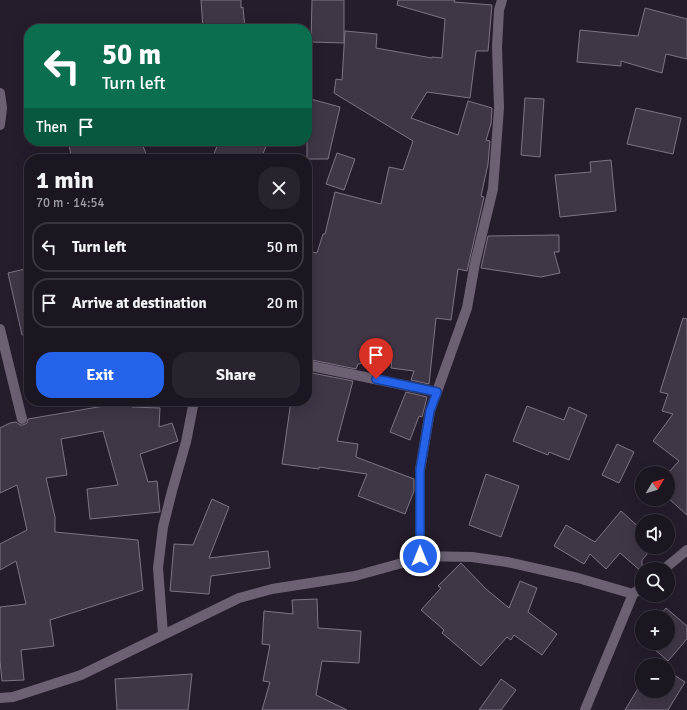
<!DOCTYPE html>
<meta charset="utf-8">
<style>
:root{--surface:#1c1621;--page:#29232e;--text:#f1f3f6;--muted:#a09fa5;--line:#3a353f;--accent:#2563eb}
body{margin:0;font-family:Signika,sans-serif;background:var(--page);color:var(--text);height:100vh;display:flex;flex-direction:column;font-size:15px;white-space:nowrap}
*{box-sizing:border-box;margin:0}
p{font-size:13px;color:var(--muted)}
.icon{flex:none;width:22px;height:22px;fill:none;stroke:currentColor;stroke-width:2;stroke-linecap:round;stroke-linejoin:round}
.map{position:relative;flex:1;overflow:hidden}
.sheet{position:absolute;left:24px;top:154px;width:288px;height:252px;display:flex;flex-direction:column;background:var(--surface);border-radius:16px;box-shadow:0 4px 16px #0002,0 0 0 1px var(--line)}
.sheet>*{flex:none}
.banner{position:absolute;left:24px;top:24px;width:288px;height:122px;border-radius:16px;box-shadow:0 4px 16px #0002,0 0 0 1px var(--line);background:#0b6e4f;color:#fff;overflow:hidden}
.needle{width:26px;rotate:52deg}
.tools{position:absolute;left:635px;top:466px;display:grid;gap:8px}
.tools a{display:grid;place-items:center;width:40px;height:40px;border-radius:50%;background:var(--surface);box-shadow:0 4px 16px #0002,0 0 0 1px var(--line);font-size:20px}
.pin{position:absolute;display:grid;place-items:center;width:34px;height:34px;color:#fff;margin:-41px -17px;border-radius:50% 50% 50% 0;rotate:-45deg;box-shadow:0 0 4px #0007}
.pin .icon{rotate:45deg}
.me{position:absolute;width:44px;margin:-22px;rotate:0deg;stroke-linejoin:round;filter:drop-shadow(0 0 3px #0008)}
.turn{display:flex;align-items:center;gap:14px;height:84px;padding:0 12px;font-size:18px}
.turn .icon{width:52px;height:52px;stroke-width:2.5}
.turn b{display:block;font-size:28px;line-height:34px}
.then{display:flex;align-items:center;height:38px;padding:0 12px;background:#0003;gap:8px;font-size:15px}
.round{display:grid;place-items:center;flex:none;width:42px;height:42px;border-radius:16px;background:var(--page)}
.summary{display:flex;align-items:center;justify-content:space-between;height:68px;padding:0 12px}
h1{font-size:24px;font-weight:700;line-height:30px}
.primary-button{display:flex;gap:8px;margin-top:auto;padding:8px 12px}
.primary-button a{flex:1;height:46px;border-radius:16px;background:var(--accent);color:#fff;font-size:16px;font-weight:700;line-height:46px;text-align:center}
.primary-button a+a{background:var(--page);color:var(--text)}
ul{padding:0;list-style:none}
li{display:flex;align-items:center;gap:12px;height:50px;margin:0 8px 6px;padding:0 4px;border:2px solid var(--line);border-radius:16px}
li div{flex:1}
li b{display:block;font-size:15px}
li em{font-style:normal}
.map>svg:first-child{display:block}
.building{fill:#3f3646;stroke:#7e7486}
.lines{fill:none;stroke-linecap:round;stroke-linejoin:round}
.street{stroke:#6b6173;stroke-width:10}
.route-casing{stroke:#184099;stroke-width:10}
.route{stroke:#2563eb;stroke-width:7}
</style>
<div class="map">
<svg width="687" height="710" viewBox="0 0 687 710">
<rect width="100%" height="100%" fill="#261d2c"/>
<g class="building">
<path d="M 201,0 L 241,0 L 241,8 L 243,7 L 245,29 L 203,29 Z"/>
<path d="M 312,0 L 344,0 L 344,43 L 311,42 Z"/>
<path d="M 398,0 L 455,0 L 454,2 L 492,5 L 488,51 L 476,51 L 470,98 L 427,92 L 411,118 L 458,135 L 468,101 L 492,108 L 491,124 L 486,140 L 490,141 L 488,164 L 481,196 L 484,197 L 467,271 L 458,269 L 451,320 L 436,318 L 429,384 L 411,380 L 414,371 L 391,368 L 392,359 L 358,364 L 356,369 L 307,359 L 311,291 L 307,291 L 307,251 L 317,253 L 323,234 L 325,234 L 335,192 L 381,204 L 389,167 L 403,170 L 413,141 L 334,93 L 336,79 L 342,80 L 345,31 L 377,34 L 376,48 L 432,58 L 432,57 L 442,58 L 445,19 L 397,5 Z"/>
<path d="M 645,8 L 687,19 L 687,59 L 666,54 L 662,73 L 621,61 L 621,66 L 577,62 L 580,30 L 638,36 Z"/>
<path d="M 307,98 L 340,107 L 328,159 L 307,159 Z"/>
<path d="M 525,98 L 544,99 L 540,157 L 521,155 Z"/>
<path d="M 636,108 L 681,118 L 673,154 L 627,144 Z"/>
<path d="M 68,141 L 141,141 L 148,159 L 72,159 Z"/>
<path d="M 219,141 L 268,141 L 261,159 L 212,159 Z"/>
<path d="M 337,153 L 355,159 L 344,190 L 326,184 Z"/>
<path d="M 611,160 L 616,211 L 560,217 L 555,175 L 591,172 L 590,162 Z"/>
<path d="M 559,235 L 559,252 L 554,252 L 560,273 L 541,277 L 481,268 L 488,236 Z"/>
<path d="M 29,268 L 29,334 L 22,335 L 8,273 Z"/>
<path d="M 683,318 L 687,319 L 687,515 L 668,498 L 668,473 L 679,461 L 653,441 L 673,414 L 662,411 L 668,394 L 660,392 Z"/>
<path d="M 307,372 L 353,381 L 337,441 L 358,444 L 356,457 L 414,479 L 414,491 L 405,514 L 358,496 L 367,474 L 319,467 L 319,469 L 282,464 L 291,401 L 307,401 Z"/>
<path d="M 406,392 L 427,397 L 422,417 L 419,416 L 410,440 L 390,432 Z"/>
<path d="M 103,401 L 130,401 L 132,407 L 160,408 L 159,427 L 172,423 L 178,441 L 140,454 L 148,482 L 157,481 L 160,512 L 90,519 L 87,489 L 118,485 L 103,431 L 61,439 L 67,475 L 46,478 L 55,517 L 55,532 L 138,540 L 143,590 L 50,620 L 54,646 L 21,650 L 24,680 L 2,681 L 0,661 L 0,607 L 26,604 L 16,561 L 0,570 L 0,544 L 27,530 L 17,485 L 0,493 L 0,428 L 10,423 L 16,422 L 20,425 L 23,425 L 27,423 L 28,419 L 104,406 Z"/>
<path d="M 527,406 L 564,420 L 569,407 L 587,415 L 569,460 L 549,452 L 548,455 L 513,441 Z"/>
<path d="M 617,444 L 634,452 L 619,483 L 602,475 Z"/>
<path d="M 486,474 L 519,486 L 501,537 L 469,525 Z"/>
<path d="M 212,499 L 229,507 L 209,558 L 268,551 L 270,568 L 211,576 L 209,594 L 170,591 L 174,544 L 193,545 Z"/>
<path d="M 621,511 L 642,530 L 642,547 L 653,547 L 642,560 L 642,572 L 620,553 L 606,569 L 590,554 L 584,564 L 554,546 L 566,525 L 595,542 Z"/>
<path d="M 461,563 L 486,589 L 509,608 L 520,581 L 537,588 L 528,612 L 557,634 L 542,655 L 514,635 L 511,640 L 507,637 L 481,666 L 442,633 L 444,630 L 421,610 L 441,588 L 438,586 Z"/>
<path d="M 317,599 L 318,628 L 361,631 L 359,663 L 322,661 L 316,695 L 347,710 L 262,710 L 270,682 L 263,681 L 270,645 L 262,644 L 264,611 L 293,614 L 292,600 Z"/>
<path d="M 666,608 L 687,626 L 687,639 L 668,661 L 647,643 L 668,643 L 668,617 L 658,617 Z"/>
<path d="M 668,671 L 685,682 L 668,710 L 625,710 L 642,682 L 642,691 L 668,691 Z"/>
<path d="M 192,674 L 188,710 L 117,710 L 115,679 Z"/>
<path d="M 501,679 L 516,690 L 501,710 L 479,710 Z"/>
</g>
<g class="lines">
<g class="street">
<path d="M 0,93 L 2,108 L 0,125"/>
<path d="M 0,329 L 22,419"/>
<path d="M 307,365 L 437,392"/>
<path d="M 420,556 L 420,470 L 430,411 L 467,308 L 475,263 L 493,189 L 499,108 L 497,47 L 499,10 L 502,0"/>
<path d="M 664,569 L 687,550"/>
<path d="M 163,634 L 158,568 L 163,527 L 172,491 L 186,442 L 194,401"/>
<path d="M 0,698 L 13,697 L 81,675 L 239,598 L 272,589 L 355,576 L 402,563 L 420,556 L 472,557 L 507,562 L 578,578 L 633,594"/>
<path d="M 585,710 L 633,594 L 642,587"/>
</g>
</g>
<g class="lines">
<defs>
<path id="route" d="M 376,379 L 437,392 L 430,411 L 420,470 L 420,556"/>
</defs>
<use href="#route" class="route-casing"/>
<use href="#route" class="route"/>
</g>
</svg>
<div class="tools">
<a><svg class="needle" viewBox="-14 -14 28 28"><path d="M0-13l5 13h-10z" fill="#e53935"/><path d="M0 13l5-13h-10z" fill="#a09fa5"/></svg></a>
<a><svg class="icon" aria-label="sound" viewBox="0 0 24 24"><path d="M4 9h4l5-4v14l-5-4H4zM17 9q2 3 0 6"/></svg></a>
<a><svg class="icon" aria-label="search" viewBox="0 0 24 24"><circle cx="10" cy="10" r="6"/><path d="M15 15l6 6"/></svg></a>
<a>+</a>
<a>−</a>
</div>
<div class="pin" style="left:376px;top:379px;background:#d93025"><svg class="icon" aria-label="arrive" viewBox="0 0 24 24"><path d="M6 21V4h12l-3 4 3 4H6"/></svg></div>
<svg class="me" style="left:420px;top:556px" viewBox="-20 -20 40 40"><circle r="17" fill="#2563eb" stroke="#fff" stroke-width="3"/><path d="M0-11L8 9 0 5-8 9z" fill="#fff"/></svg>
<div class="banner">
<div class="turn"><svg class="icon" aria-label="left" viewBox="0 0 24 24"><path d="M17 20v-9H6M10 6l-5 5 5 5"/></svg><div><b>50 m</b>Turn left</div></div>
<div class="then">Then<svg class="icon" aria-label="arrive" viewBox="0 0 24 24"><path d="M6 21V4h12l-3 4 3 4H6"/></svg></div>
</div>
<section class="sheet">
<div class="summary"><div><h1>1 min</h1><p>70 m · 14:54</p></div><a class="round"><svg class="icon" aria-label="close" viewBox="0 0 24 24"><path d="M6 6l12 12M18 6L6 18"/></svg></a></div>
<ul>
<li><svg class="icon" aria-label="left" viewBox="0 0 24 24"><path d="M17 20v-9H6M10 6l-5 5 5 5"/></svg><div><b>Turn left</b></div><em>50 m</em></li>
<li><svg class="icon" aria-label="arrive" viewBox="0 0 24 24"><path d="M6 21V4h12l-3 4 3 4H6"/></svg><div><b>Arrive at destination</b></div><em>20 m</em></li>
</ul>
<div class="primary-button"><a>Exit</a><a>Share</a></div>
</section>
</div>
